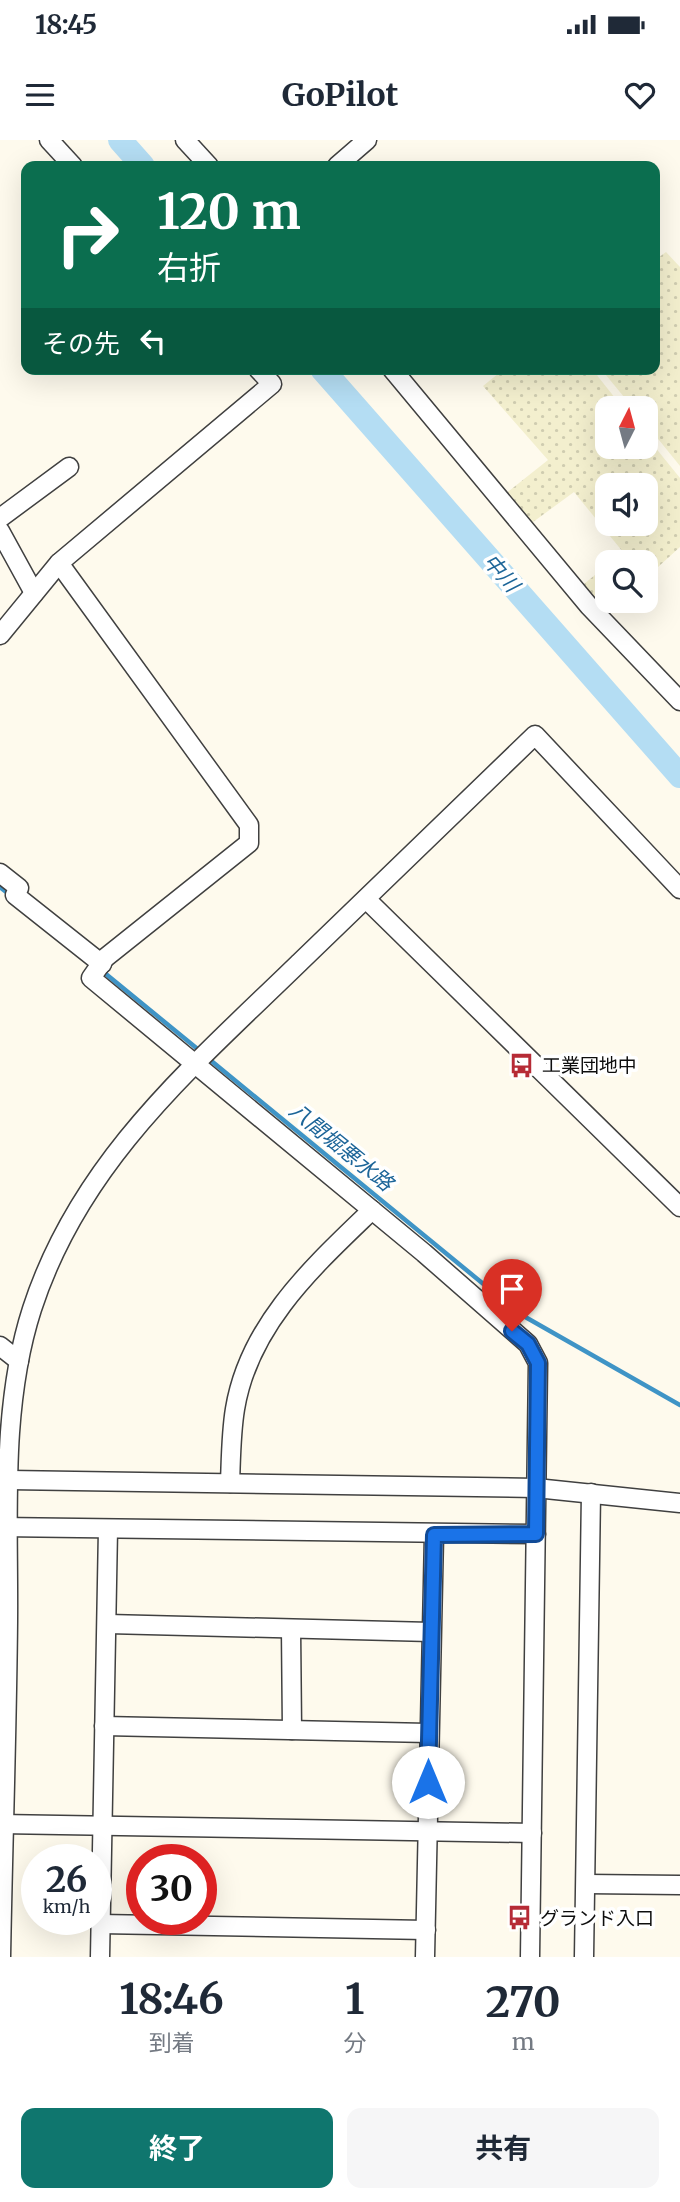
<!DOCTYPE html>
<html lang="ja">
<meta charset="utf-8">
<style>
:root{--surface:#fff;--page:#f6f6f7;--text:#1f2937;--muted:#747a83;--accent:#0f766e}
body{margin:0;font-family:Merriweather,"Noto Sans JP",serif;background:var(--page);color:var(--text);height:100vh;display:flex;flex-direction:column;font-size:26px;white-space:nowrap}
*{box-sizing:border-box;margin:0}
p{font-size:23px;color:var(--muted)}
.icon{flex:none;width:38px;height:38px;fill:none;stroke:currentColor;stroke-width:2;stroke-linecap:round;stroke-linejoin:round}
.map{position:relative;height:1817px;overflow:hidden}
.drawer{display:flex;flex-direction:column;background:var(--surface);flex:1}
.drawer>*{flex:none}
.hud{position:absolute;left:21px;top:21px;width:639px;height:214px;border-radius:14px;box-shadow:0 7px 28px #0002;background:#0b6e4f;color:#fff;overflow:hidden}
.needle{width:46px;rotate:6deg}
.fabs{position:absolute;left:595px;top:256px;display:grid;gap:14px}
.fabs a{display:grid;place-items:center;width:63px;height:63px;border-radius:14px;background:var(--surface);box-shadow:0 7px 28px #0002;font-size:35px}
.speed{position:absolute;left:21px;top:1704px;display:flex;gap:14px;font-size:35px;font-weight:700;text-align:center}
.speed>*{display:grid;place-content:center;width:91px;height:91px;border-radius:50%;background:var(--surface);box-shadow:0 7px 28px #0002;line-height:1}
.speed small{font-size:18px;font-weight:400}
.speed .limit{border:10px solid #d22;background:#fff;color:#111}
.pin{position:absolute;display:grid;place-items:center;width:60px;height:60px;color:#fff;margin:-72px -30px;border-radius:50% 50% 50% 0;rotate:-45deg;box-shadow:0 0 7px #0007}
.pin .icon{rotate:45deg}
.me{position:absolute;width:77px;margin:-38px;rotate:0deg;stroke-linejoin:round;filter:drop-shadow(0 0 5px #0008)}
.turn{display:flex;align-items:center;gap:24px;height:147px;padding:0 21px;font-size:32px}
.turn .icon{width:91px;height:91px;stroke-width:2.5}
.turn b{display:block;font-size:49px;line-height:60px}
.then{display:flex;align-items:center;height:66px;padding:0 21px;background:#0003;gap:14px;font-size:26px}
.eta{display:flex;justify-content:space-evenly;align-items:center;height:119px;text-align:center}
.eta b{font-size:42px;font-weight:700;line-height:49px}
.action{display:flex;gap:14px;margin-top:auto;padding:14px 21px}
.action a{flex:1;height:80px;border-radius:14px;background:var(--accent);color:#fff;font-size:28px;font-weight:700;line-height:80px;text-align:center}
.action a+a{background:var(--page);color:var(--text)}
.status{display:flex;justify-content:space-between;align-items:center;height:49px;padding:0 35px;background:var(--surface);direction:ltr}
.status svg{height:19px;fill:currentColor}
header{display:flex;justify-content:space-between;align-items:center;height:91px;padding:0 21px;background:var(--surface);font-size:32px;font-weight:700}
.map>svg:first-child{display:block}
.farmland{fill:url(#farmland-dots);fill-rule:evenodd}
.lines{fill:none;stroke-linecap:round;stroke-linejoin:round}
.stream{stroke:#3f94c6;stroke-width:4.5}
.river{stroke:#b4ddf3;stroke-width:24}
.minor-casing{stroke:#404040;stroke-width:21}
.minor{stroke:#fff;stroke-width:18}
.route-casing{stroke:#114b97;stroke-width:18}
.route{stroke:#1a73e8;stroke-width:12}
.labels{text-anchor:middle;stroke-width:7;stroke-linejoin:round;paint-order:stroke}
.poi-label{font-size:19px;fill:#0d0d0d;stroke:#fff;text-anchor:start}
.water-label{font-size:21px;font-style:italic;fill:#1c6598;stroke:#fff}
</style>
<div class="status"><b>18:45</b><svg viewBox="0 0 49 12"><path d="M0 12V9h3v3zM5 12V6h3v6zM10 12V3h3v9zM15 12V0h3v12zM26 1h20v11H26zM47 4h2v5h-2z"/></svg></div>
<header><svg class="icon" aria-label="menu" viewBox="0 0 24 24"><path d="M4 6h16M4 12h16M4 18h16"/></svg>GoPilot<svg class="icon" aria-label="heart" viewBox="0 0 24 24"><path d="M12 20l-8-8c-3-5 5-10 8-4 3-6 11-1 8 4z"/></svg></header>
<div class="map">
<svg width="680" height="1817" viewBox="0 0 680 1817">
<defs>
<pattern id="farmland-dots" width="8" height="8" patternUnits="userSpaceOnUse" patternTransform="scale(1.75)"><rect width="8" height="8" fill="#f3efce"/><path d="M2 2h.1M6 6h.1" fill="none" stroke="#cfccb0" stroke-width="1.8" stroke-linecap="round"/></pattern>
</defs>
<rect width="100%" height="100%" fill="#fefaed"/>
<g class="farmland">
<path d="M 666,112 L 680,127 L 680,326 L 646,284 L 646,268 L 633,268 L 601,229 L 654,229 L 655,120 Z"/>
<path d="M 504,229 L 592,229 L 623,268 L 607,268 L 607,306 L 646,306 L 646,296 L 680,338 L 680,407 L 646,438 L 646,422 L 612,422 L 623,412 L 574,352 L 529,385 L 505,354 L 548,320 L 483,246 ZM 607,345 L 646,345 L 646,383 L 607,383 Z"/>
<path d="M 607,425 L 607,460 L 621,460 L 617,464 L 598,461 L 584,444 Z"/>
</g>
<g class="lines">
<g class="stream">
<path d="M 0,747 L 10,755"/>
<path d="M 101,830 L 200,911"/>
<path d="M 209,919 L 520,1174 L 680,1265"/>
</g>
<g class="river">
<path d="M 120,0 L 143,26"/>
<path d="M 322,229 L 680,636"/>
</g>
<defs>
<g id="minor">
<path d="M 49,0 L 73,26"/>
<path d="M 185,0 L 209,26"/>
<path d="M 337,26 L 367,0"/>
<path d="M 392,229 L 589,466 L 680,561"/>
<path d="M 0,378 L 69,327"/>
<path d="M 0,391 L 34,453"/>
<path d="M 59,423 L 249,685 L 249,703 L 105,818 L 91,838 L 424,1113 L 528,1204 L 538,1223 L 530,1817"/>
<path d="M 0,495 L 59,423 L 272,244 L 258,229"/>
<path d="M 0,733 L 19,748 L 15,755 L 102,824"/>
<path d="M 366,759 L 680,1067"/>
<path d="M 0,1206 L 19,1221"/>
<path d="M 9,1340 L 536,1348 L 680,1363"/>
<path d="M 230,1343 C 231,1318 231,1293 235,1269 C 249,1184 314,1126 372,1070"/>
<path d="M 0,1387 L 536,1394"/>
<path d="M 108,1484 L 431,1492"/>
<path d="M 291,1489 L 292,1590"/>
<path d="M 104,1586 L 428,1593"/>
<path d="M 0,1684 L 532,1693"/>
<path d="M 586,1744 L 680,1745"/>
<path d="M 100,1784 L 426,1790"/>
<path d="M 1,1817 C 3,1705 7,1593 8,1481 C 9,1379 0,1268 32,1169 C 80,1021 191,928 299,823 C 378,747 457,671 535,595 L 680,749"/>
<path d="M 100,1817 L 108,1389"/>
<path d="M 425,1817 L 434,1395"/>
<path d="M 584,1817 L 591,1353"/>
</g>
</defs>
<use href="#minor" class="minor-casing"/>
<use href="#minor" class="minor"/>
</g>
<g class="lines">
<defs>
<path id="route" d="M 428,1642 L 434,1395 L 536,1394 L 538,1223 L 528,1204 L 512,1191"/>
</defs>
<use href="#route" class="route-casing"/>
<use href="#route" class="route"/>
</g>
<defs>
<symbol id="bus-bare" viewBox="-9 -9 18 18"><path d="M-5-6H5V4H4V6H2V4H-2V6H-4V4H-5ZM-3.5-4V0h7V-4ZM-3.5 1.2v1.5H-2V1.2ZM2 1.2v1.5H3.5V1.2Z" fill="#b62b36" stroke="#fff" stroke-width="2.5" paint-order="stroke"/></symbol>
</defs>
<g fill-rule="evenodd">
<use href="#bus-bare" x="504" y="908" width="35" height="35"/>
<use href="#bus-bare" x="502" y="1760" width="35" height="35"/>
</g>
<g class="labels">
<g class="poi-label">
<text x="542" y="932">工業団地中</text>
<text x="540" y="1785">グランド入口</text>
</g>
<g class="water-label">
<text transform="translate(501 433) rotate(49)" y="7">中川</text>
<text transform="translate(341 1007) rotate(39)" y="7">八間堀悪水路</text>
</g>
</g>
</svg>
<div class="fabs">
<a><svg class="needle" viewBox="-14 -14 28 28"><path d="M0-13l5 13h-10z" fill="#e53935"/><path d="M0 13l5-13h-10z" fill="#747a83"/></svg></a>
<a><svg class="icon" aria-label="sound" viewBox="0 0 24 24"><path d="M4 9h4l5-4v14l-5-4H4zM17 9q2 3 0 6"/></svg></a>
<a><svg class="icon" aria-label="search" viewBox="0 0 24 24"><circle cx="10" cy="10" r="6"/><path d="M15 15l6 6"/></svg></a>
</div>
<div class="speed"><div>26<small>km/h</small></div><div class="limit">30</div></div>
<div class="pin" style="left:512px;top:1191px;background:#d93025"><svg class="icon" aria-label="arrive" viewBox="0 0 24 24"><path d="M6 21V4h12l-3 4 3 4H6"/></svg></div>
<svg class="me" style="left:428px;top:1642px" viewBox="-20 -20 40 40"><circle r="19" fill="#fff"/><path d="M0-13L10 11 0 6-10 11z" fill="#1a73e8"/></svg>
<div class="hud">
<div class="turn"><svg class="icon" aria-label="right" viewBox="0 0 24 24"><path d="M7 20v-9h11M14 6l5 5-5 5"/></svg><div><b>120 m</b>右折</div></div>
<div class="then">その先<svg class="icon" aria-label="left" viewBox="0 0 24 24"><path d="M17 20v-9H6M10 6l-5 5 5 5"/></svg></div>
</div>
</div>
<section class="drawer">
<div class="eta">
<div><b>18:46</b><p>到着</p></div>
<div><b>1</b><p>分</p></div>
<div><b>270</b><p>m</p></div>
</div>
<div class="action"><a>終了</a><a>共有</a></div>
</section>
